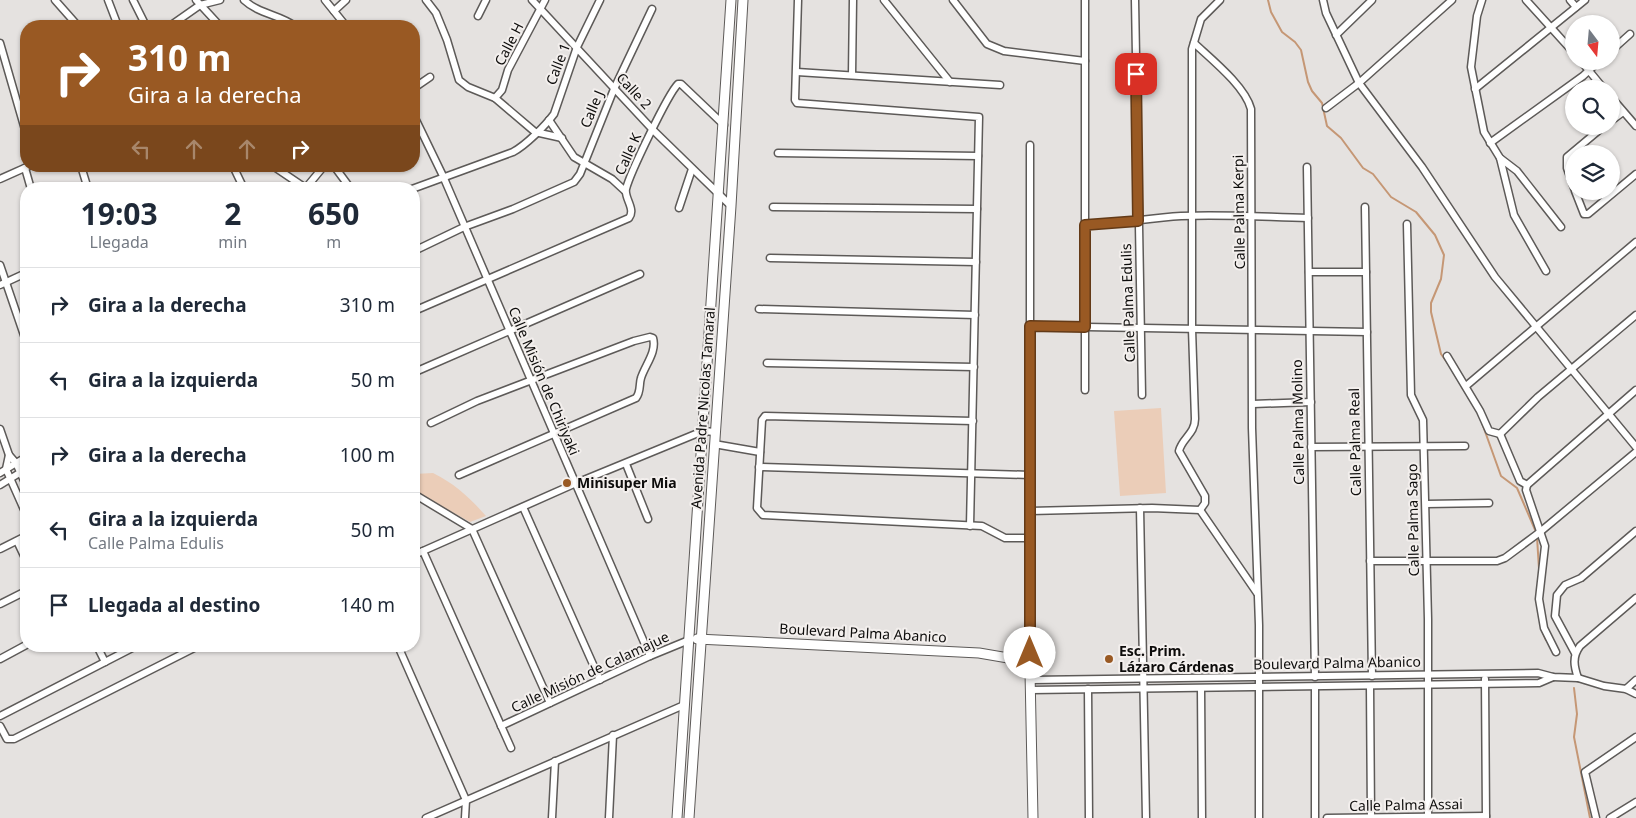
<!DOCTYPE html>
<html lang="es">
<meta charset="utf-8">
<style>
:root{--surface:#fff;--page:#f2f2f3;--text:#1f2937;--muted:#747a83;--line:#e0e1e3}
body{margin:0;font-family:"Noto Sans",sans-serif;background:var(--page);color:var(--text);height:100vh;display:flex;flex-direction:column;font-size:19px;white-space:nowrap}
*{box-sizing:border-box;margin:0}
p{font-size:16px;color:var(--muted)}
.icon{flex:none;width:28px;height:28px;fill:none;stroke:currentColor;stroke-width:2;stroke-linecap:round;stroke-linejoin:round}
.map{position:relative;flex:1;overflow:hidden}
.sheet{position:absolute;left:20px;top:182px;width:400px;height:470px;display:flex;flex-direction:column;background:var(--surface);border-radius:20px;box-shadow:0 1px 4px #0004}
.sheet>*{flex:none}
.banner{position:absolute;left:20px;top:20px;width:400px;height:152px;border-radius:20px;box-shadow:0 1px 4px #0004;background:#995923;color:#fff;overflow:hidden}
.needle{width:32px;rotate:164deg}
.fabs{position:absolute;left:1565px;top:15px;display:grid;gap:10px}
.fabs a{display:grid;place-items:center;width:55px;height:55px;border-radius:50%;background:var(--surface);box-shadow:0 1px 4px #0004;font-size:25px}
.pin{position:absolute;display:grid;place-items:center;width:42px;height:42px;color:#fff;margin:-21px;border-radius:10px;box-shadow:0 2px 8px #0006}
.me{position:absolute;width:55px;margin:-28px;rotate:0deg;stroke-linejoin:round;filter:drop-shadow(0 0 4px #0008)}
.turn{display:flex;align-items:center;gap:18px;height:105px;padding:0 25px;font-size:22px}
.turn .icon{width:65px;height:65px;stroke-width:2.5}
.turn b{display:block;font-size:35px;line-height:42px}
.lanes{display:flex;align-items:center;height:48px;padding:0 25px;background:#0003;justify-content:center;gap:25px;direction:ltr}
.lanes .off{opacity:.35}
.eta{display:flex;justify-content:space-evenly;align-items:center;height:85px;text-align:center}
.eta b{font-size:30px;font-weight:700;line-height:35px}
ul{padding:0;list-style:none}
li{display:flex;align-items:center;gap:15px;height:75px;padding:0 25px;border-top:1px solid var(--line)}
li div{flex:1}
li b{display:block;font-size:19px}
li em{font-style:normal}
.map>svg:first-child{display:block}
.green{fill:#ebcdb8}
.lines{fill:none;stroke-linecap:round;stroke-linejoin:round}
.stream{stroke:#c59775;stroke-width:2}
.street-casing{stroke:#5d5a58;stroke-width:9}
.secondary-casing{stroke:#5d5a58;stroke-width:11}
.street{stroke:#fff;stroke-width:6}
.secondary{stroke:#fff;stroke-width:9}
.route-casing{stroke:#633a17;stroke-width:12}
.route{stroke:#995923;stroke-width:9}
.poi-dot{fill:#995923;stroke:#f3efed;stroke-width:2}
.labels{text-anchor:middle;stroke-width:4;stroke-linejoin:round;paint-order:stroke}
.street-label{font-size:14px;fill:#0d0c0b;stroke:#f3efed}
.poi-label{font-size:14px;font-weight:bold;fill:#0d0c0b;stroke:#f3efed;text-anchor:start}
</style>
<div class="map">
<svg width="1636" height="818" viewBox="0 0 1636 818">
<rect width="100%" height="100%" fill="#e5e2e0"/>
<g class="green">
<path d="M 1161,408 L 1166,493 L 1120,496 L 1114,411 Z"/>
<path d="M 433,473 C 455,484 469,497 486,516 L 470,522 L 414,491 L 414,474 Z"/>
</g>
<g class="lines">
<g class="stream">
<path d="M 1268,0 L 1271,12 L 1282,32 L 1295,42 L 1301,50 L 1308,82 L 1312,91 L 1322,103 L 1327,126 L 1341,138 L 1363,168 L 1373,174 L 1391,197 L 1416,212 L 1435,235 L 1444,255 L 1441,279 L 1431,303 L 1431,312 L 1441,354 L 1449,365"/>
<path d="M 1468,397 L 1476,409"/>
<path d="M 1482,423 L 1501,476 L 1517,488 L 1536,532"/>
<path d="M 1537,537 L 1539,569"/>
<path d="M 1541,628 L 1546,640"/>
<path d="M 1574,688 L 1577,714 L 1574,737 L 1590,818"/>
</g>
<defs>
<g id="street">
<path d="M 55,0 L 78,26"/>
<path d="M 108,0 L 118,26"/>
<path d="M 133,0 L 146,26"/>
<path d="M 196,0 L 220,26"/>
<path d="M 244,0 C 259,14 278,14 295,26"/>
<path d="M 325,0 L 346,26"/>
<path d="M 426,0 L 436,13 L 447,40 L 459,80 L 468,87 L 495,98 L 535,132 L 562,138"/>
<path d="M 532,0 L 653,130 L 731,206"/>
<path d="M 798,0 L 795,100 L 797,103 L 979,117 L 970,526"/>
<path d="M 884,0 L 950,82"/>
<path d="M 953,0 L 987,44 L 1004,51 L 1085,61"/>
<path d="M 1085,0 L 1085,390"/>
<path d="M 1135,0 L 1142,395"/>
<path d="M 1323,0 L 1326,13 L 1359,83 L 1422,167 L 1495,277 L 1636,447"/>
<path d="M 1482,0 L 1477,16 L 1471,67 L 1484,132 L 1500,158 L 1517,171 L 1561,227"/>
<path d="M 1526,0 L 1574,53"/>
<path d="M 1570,0 L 1576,7"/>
<path d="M 334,11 L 346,0"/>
<path d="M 478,16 L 486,0"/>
<path d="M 170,26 L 200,5 L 220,0"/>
<path d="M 1336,35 L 1372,0"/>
<path d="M 0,43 L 26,133"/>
<path d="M 1194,43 C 1211,59 1245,86 1251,109 L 1252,428 L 1259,625 L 1259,818"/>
<path d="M 1611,51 L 1630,34"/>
<path d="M 1581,61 L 1604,89"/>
<path d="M 797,72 L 1000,85"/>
<path d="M 852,75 L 853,0"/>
<path d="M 414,88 L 430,77"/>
<path d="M 1475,89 L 1585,0"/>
<path d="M 1611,97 L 1636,126"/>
<path d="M 495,98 L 502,90 L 508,70 L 545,0"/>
<path d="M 1326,108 L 1359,83 L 1452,0"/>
<path d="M 414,116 L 443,176 L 650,656"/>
<path d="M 549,120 L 574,157 L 612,179 L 625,191"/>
<path d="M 1611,121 L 1623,112"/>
<path d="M 1490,143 L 1583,76 L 1599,61"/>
<path d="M 1030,145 L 1030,672"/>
<path d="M 778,153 L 978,156"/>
<path d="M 1500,158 L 1514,215 L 1546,271"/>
<path d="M 81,166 L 88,189"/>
<path d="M 233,166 L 244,189"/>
<path d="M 273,166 L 307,189"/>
<path d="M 334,166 L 351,189"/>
<path d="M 1307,167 L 1315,677"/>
<path d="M 25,168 L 31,189"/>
<path d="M 0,179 L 29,166"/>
<path d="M 1574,188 L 1567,168 L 1567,157 L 1604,126"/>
<path d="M 305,189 L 324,166"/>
<path d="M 412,189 L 513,152 C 526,145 545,126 554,114 L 577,47 L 600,0"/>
<path d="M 1575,191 L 1584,214 L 1588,214 L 1636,174"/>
<path d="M 773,207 L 977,209"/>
<path d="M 1365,207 L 1372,676"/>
<path d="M 679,208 L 692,169"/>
<path d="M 1407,224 L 1411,395 L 1423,420 L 1428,619 L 1428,818"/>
<path d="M 1085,225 C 1117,224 1149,218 1181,216 C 1223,214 1265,217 1308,218"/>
<path d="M 414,251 L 464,227 L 513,209 L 574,182 L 580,174 L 614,89 L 652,9"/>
<path d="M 770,258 L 976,262"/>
<path d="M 0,265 L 26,341"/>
<path d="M 1309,272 L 1366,272"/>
<path d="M 0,285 L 26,273"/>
<path d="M 759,309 L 975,315"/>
<path d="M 414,311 L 629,218 C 636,209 624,198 626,189 C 630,173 668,94 678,84 L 681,84 L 724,125"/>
<path d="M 1030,326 L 1367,332"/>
<path d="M 1447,356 L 1480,411 L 1489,431 L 1500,434"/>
<path d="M 767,363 L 974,367"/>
<path d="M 415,372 L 640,274"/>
<path d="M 1466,386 L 1636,242"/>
<path d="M 1253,404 L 1311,402"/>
<path d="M 973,421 L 765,416 L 762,420 L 757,508 L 763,515 L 982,526 L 1005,538 L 1030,538"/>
<path d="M 431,423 L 477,401 L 634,341 L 650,337 L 653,338 C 657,352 645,365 641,378 C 639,384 641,392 636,398 L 459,475"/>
<path d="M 0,429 L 9,455 L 16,463 L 26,485"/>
<path d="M 1500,434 L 1538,397 L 1636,315"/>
<path d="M 1500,434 L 1520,481 L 1527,485"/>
<path d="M 714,444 L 760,452"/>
<path d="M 1311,447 L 1465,446"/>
<path d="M 9,455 L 6,469 L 26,514"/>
<path d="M 626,464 L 648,519"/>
<path d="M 759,467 L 1030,475"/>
<path d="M 0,473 L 26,457"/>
<path d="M 0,485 L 26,469"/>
<path d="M 1527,485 L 1526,490 L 1545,546 L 1539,599 L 1544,628 L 1556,652"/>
<path d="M 1527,485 L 1636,390"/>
<path d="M 414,494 L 472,529 L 550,703"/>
<path d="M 1426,504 L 1489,503"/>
<path d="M 523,507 L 600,680"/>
<path d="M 1140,508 L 1146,818"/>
<path d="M 1200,510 L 1205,503 L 1205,496 L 1179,451 C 1182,438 1195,434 1195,419 L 1192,329 L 1192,49 L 1201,19 L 1220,0"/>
<path d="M 1200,510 L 1257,593"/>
<path d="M 1030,511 L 1152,508 L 1200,510"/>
<path d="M 17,541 L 26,560"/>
<path d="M 0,549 L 26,536"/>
<path d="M 423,551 L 511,748"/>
<path d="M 414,555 L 574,484 L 703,431 L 715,432"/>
<path d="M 1370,561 L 1497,561 L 1505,558 L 1540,532 L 1636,452"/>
<path d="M 0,604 L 26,591"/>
<path d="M 97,646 L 105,662"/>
<path d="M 398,646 L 466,800 L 465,818"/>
<path d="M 1575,653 L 1555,616 L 1557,595 L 1565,585 L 1581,578 L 1636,531"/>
<path d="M 0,659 L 26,645"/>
<path d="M 1578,678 C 1574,666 1572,657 1580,646 L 1636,598"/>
<path d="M 1485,679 L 1486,818"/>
<path d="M 1031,680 L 1538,673 L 1553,677 L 1578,678 L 1604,686 L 1626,689 L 1636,694"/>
<path d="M 1370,686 L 1371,818"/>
<path d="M 1088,689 L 1089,818"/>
<path d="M 1201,689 L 1202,818"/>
<path d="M 1626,689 L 1636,680"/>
<path d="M 1031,690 L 1539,683 L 1553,677"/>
<path d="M 0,716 L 136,646"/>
<path d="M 0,726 L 7,739 L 14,739 L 198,646"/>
<path d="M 501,726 L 650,656 L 689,640"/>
<path d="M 426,818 L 684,705"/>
<path d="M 552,818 L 555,761"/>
<path d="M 609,818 L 613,735"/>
<path d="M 1315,818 L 1315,687"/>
<path d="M 1327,818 L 1486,816"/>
<path d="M 1596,818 L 1585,772 L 1636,737"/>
<path d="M 1610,818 L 1636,802"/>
</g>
<g id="secondary">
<path d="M 697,639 L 979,653 L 1014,659 L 1030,672 L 1033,818"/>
<path d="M 677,818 L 731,0"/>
<path d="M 689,818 L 731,206 L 743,0"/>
</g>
</defs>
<use href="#street" class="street-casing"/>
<use href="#secondary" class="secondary-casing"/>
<use href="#street" class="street"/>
<use href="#secondary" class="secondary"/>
</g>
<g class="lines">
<defs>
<path id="route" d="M 1030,653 L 1030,326 L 1085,327 L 1085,225 L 1138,221 L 1136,74"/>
</defs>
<use href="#route" class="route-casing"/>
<use href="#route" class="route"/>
</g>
<g class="poi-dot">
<circle cx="567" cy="483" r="5"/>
<circle cx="1109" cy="659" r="5"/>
</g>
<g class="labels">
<g class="street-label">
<text transform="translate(509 44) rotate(-63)" y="5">Calle H</text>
<text transform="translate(558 64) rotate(-69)" y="5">Calle 1</text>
<text transform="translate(634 91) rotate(47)" y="5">Calle 2</text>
<text transform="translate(592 109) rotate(-67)" y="5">Calle J</text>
<text transform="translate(628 154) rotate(-66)" y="5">Calle K</text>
<text transform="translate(1239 212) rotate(-91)" y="5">Calle Palma Kerpi</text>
<text transform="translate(1128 303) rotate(-92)" y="5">Calle Palma Edulis</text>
<text transform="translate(544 381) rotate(67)" y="5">Calle Misión de Chiriyaki</text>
<text transform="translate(703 408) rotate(-86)" y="5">Avenida Padre Nicolas Tamaral</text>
<text transform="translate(1298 422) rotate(-91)" y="5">Calle Palma Molino</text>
<text transform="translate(1355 442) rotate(-91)" y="5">Calle Palma Real</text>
<text transform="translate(1413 520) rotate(-91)" y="5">Calle Palma Sago</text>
<text transform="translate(863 633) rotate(3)" y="5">Boulevard Palma Abanico</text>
<text transform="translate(1337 663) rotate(-1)" y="5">Boulevard Palma Abanico</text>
<text transform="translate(590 672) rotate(-25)" y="5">Calle Misión de Calamajue</text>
<text transform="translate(1406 805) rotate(-1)" y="5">Calle Palma Assai</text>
</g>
<g class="poi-label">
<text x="577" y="488">Minisuper Mia</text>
<text x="1119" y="656">Esc. Prim.<tspan x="1119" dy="16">Lázaro Cárdenas</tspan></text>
</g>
</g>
</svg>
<div class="fabs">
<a><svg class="needle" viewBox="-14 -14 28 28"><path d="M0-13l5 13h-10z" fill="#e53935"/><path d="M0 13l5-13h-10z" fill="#747a83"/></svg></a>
<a><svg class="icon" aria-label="search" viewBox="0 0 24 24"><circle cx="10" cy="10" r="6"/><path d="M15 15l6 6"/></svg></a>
<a><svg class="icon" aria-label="layers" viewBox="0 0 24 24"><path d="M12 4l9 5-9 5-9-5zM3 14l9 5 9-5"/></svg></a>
</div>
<div class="pin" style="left:1136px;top:74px;background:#d93025"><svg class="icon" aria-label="arrive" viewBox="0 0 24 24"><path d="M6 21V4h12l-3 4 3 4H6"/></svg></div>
<svg class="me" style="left:1030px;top:653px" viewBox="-20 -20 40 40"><circle r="19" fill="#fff"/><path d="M0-13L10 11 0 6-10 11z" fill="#995923"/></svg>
<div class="banner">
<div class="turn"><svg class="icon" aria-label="right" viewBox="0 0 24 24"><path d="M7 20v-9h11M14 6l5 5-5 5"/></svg><div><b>310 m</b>Gira a la derecha</div></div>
<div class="lanes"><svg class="icon off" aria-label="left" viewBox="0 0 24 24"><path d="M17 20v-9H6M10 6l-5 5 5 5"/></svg><svg class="icon off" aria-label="ahead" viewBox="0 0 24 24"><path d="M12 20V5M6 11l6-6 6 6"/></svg><svg class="icon off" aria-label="ahead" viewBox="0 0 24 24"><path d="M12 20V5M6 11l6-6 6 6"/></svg><svg class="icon" aria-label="right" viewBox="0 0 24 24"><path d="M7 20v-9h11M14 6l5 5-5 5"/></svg></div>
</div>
<section class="sheet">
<div class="eta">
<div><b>19:03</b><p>Llegada</p></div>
<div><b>2</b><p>min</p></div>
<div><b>650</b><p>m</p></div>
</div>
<ul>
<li><svg class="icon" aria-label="right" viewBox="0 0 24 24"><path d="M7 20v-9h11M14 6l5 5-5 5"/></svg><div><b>Gira a la derecha</b></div><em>310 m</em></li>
<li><svg class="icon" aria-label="left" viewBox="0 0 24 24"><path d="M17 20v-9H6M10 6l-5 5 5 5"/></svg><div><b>Gira a la izquierda</b></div><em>50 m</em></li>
<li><svg class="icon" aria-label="right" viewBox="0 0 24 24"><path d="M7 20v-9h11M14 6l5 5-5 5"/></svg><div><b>Gira a la derecha</b></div><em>100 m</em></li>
<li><svg class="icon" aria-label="left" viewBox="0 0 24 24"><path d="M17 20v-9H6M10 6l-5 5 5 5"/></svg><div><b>Gira a la izquierda</b><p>Calle Palma Edulis</p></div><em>50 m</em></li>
<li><svg class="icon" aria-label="arrive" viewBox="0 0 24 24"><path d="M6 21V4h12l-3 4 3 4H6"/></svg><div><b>Llegada al destino</b></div><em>140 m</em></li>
</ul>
</section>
</div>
